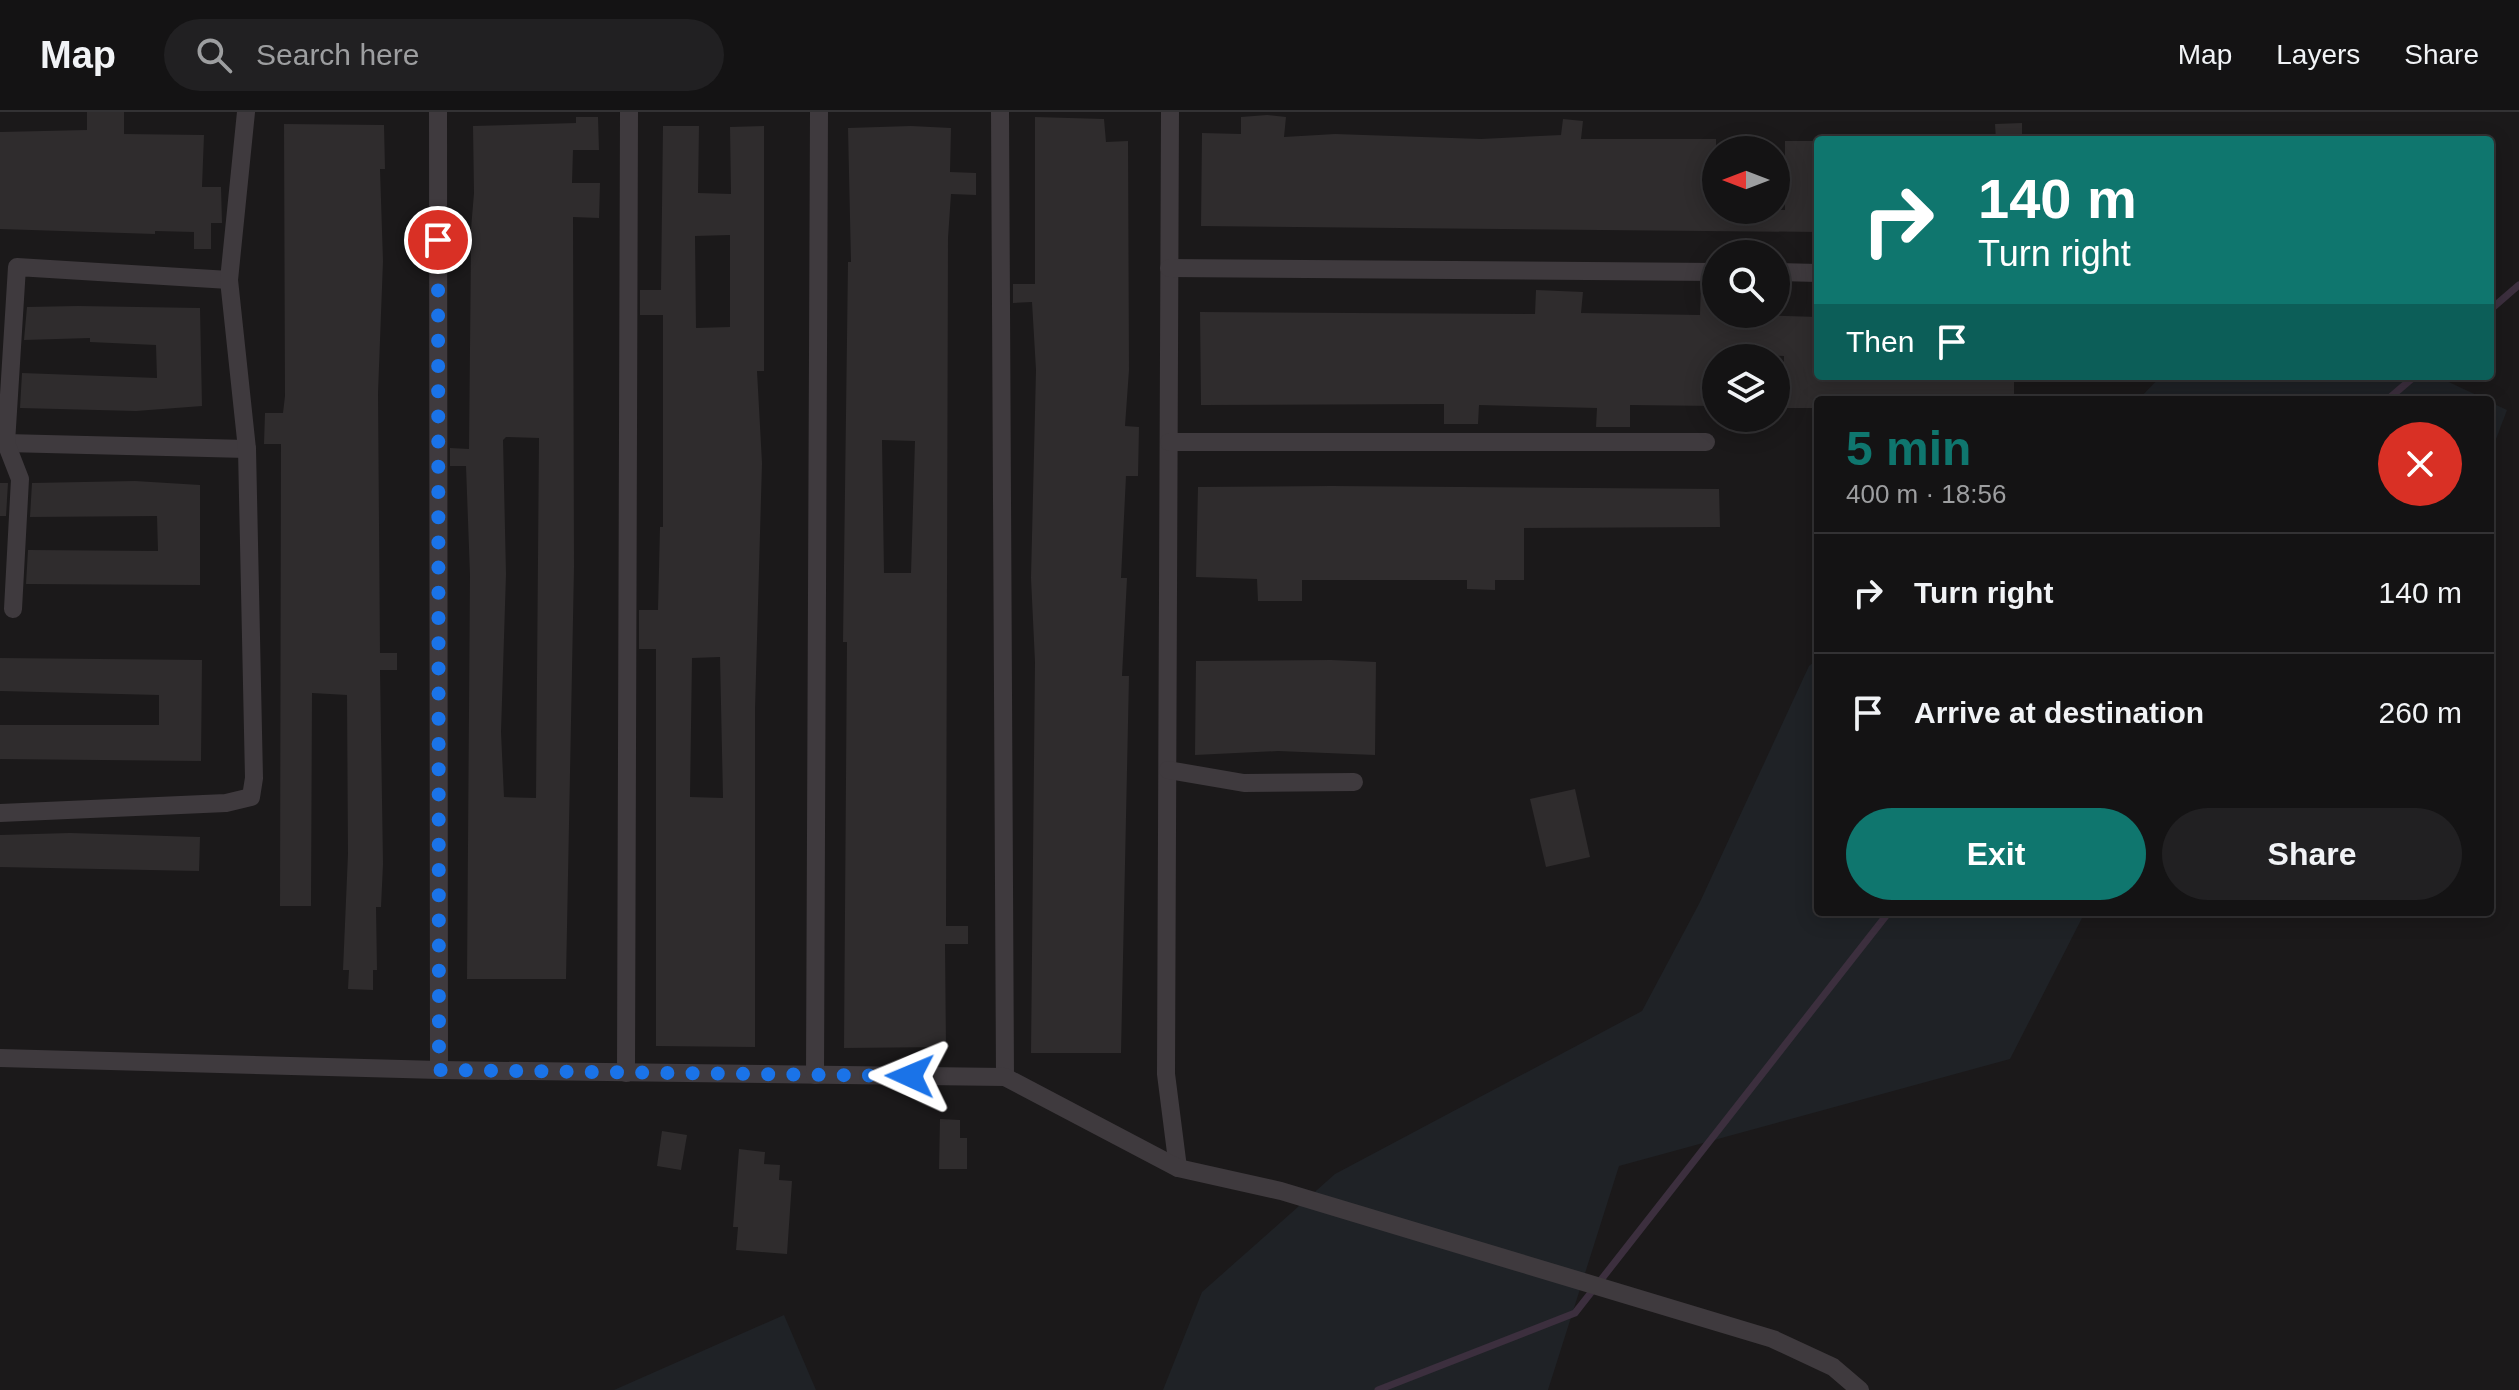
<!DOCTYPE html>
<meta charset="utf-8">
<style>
:root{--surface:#141314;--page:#212022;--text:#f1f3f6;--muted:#9d9ea0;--line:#333234;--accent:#0f766e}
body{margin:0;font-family:Helvetica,sans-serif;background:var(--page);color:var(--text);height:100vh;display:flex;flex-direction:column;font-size:30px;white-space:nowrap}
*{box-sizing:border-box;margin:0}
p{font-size:26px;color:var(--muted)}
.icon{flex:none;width:44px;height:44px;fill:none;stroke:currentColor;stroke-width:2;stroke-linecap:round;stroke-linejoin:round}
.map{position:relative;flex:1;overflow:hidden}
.drawer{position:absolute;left:1814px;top:284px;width:680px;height:520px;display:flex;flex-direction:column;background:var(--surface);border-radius:8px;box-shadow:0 4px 20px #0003,0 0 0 2px var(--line)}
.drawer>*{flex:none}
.banner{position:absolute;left:1814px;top:24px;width:680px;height:244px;border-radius:8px;box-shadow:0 4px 20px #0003,0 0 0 2px var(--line);background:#0f766e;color:#fff;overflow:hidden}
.needle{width:52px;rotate:270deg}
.controls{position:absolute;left:1702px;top:24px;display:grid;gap:16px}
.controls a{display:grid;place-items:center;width:88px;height:88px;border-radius:50%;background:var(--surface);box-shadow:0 4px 20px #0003,0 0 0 2px var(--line);font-size:40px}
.pin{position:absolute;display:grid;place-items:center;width:68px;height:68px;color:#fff;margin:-34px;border:4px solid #fff;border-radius:50%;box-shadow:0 2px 8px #0007}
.me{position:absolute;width:88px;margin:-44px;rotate:271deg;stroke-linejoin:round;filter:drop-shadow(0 0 6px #0008)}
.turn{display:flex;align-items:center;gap:28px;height:168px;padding:0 32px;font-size:36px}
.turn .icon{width:104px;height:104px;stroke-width:2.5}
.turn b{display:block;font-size:56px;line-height:68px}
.then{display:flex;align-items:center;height:76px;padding:0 32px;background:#0003;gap:16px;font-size:30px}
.round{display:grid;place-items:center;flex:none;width:84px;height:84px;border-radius:42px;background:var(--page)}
.summary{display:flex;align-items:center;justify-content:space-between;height:136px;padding:0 32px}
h1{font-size:48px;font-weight:700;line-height:60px;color:var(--accent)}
.action{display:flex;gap:16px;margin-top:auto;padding:16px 32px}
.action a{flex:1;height:92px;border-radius:48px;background:var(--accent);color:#fff;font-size:32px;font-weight:700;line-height:92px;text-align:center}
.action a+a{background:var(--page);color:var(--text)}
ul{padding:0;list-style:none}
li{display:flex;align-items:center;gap:24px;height:120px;padding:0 32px;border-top:2px solid var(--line)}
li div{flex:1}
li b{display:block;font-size:30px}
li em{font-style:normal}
header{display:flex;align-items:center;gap:48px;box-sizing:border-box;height:112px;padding:0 40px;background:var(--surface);border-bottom:2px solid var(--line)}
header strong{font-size:38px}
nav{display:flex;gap:44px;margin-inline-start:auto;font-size:28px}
.search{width:560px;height:72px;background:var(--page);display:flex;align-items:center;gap:20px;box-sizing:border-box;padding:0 28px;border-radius:44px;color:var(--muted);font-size:30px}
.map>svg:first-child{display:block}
.green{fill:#1f2226}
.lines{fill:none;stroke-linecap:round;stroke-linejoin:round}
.stream{stroke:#3c2f3e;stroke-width:7}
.building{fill:#2f2c2d;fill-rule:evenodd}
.street{stroke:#3f3a3e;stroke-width:18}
.route{stroke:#1a73e8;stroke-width:14;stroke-dasharray:0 25.2}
</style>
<header>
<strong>Map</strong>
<div class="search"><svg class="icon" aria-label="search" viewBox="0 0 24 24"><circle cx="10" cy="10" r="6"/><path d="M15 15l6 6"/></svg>Search here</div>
<nav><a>Map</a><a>Layers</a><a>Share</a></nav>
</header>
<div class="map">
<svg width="2519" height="1278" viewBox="0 0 2519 1278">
<rect width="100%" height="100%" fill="#1b191a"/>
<g class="green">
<path d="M 2161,264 L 2436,264 L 2487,288 L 2138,288 Z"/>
<path d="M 2490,290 L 2507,298 L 2490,343 Z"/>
<path d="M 1818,547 L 1818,800 L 2094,800 L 2082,806 L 2010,947 L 1619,1054 L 1548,1278 L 1163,1278 L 1202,1180 L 1335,1062 L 1642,899 L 1700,790 L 1809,554 Z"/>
<path d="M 784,1203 L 816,1278 L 614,1278 Z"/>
</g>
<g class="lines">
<g class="stream">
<path d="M 2490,198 L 2519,173"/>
<path d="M 2387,288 L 2415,264"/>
<path d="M 1378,1278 L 1575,1201 L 1889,800"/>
</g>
</g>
<g class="building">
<path d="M 87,0 L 124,0 L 124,22 L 204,23 L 202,75 L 221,75 L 222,111 L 211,111 L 211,137 L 194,137 L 194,120 L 155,119 L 155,122 L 0,117 L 0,20 L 87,18 Z"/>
<path d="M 1267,3 L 1286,5 L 1284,25 L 1335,22 L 1481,27 L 1561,23 L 1563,7 L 1583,9 L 1581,27 L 1716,27 L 1716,98 L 1785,98 L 1785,29 L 1818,29 L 1818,120 L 1201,114 L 1202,21 L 1241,22 L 1241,5 Z"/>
<path d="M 576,5 L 598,5 L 599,38 L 573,38 L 572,71 L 600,71 L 599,106 L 573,105 L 574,455 L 566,867 L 467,867 L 470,463 L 466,354 L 450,354 L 450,336 L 469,337 L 471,135 L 450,134 L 450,117 L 471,117 L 474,81 L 473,14 L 576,11 ZM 506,325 L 539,326 L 536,686 L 504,685 L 501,620 L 506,462 L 503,328 Z"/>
<path d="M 1035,5 L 1104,7 L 1106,30 L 1128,29 L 1129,258 L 1125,314 L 1139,315 L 1138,364 L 1126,364 L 1121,466 L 1127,466 L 1122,564 L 1129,564 L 1121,941 L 1031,941 L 1035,550 L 1031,466 L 1036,258 L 1032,190 L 1013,191 L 1013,172 L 1035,172 Z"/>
<path d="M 2022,11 L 2022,27 L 1996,28 L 1995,12 Z"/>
<path d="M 284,12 L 384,13 L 385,57 L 380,57 L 383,149 L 378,281 L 380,541 L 397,541 L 397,558 L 380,558 L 383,752 L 381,795 L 376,795 L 377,858 L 373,858 L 373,878 L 348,877 L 349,858 L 343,858 L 348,742 L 347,583 L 312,581 L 311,794 L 280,794 L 281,332 L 264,332 L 265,301 L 283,301 L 285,284 Z"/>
<path d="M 663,14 L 699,14 L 698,81 L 731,82 L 730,15 L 764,14 L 764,259 L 757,259 L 762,351 L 755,598 L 755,935 L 656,934 L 656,537 L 639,537 L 639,498 L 658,498 L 660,415 L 663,415 L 663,203 L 640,203 L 640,178 L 661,178 ZM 730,123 L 730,215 L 696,216 L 695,124 ZM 720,545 L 723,686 L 690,685 L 692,546 Z"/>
<path d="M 911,14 L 951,16 L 950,60 L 976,61 L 976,83 L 951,82 L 948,126 L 946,814 L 968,814 L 968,832 L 945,832 L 946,935 L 844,936 L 847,530 L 843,530 L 848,150 L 851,150 L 848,16 ZM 882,328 L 915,329 L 911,461 L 884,461 Z"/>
<path d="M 1701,172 L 1716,172 L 1716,202 L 1818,205 L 1818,264 L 2014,264 L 2014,288 L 1817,288 L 1817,296 L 1783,296 L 1784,244 L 1722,242 L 1716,243 L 1716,294 L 1630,293 L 1630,315 L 1596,315 L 1597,296 L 1479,293 L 1478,312 L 1444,312 L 1444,292 L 1201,293 L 1200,200 L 1535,202 L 1536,178 L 1583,180 L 1581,201 L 1700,203 Z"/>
<path d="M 78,194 L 200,196 L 202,294 L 136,299 L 20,296 L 22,261 L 157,266 L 156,233 L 90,230 L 90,226 L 24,228 L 27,195 Z"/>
<path d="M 135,369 L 200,373 L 200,473 L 26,472 L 28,438 L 158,439 L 157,404 L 30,405 L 32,371 Z"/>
<path d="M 0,371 L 8,371 L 6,404 L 0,404 Z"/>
<path d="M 1331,374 L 1719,377 L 1720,415 L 1524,416 L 1524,468 L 1495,468 L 1495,478 L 1467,477 L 1467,468 L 1302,468 L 1302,489 L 1258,489 L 1257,467 L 1196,465 L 1198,375 Z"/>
<path d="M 0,546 L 202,548 L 201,649 L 0,647 L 0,613 L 159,613 L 159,583 L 0,579 Z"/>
<path d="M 1331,548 L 1376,550 L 1375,643 L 1278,639 L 1195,643 L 1196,549 Z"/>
<path d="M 1575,677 L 1590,745 L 1546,755 L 1530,687 Z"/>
<path d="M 70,721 L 200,725 L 199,759 L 0,755 L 0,723 Z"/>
<path d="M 940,1007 L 960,1008 L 960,1026 L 967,1026 L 967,1057 L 939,1057 Z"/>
<path d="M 662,1019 L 687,1023 L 681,1058 L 657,1054 Z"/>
<path d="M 739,1037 L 765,1040 L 764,1052 L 780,1053 L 779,1068 L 792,1069 L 787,1142 L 736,1138 L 738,1115 L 733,1115 Z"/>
</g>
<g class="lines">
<g class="street">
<path d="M 438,0 L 439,958"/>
<path d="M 1000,0 L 1005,965"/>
<path d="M 1170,0 L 1166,962 L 1178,1056"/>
<path d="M 1169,156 L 1716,160"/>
<path d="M 1776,160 L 1818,161"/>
<path d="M 1169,330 L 1706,330"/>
<path d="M 6,331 L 247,337"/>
<path d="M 13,497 L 20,367 L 6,331 L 17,155 L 229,168"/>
<path d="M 1168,658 L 1244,671 L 1354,670"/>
<path d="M 0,701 L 226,691 L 251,685 L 254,666 L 247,337 L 229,168 L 246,0"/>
<path d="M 0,946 L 439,958 L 1005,965 L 1178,1056 L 1281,1079 L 1773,1227 L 1833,1255 L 1860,1278"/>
<path d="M 626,961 L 629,0"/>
<path d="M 815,963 L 819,0"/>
</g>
</g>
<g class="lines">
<path class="route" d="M 438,128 L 439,958 L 910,964"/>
</g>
</svg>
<div class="controls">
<a><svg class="needle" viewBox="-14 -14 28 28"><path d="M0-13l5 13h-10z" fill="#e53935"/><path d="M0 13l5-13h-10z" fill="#9d9ea0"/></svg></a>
<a><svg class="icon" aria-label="search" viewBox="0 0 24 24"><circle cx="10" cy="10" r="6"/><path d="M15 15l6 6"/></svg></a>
<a><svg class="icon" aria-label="layers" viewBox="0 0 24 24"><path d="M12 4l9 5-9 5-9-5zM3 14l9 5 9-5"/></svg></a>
</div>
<div class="pin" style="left:438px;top:128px;background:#d93025"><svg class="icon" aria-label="arrive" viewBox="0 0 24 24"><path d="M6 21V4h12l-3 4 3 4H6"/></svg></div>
<svg class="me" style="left:910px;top:964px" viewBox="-20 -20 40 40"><path d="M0-17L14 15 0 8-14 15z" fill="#1a73e8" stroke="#fff" stroke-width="4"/></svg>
<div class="banner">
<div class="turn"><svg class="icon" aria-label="right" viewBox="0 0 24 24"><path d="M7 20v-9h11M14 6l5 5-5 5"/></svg><div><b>140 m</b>Turn right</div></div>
<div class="then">Then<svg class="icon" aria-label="arrive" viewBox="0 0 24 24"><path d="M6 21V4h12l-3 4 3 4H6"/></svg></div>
</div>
<section class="drawer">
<div class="summary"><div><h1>5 min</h1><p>400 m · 18:56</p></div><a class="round" style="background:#d93025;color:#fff"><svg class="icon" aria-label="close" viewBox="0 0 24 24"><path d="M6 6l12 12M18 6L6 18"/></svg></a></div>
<ul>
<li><svg class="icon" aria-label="right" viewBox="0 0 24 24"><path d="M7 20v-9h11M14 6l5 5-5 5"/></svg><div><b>Turn right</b></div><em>140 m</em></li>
<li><svg class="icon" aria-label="arrive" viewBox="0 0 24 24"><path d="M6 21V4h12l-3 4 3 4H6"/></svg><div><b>Arrive at destination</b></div><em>260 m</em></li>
</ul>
<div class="action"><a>Exit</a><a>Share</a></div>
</section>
</div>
